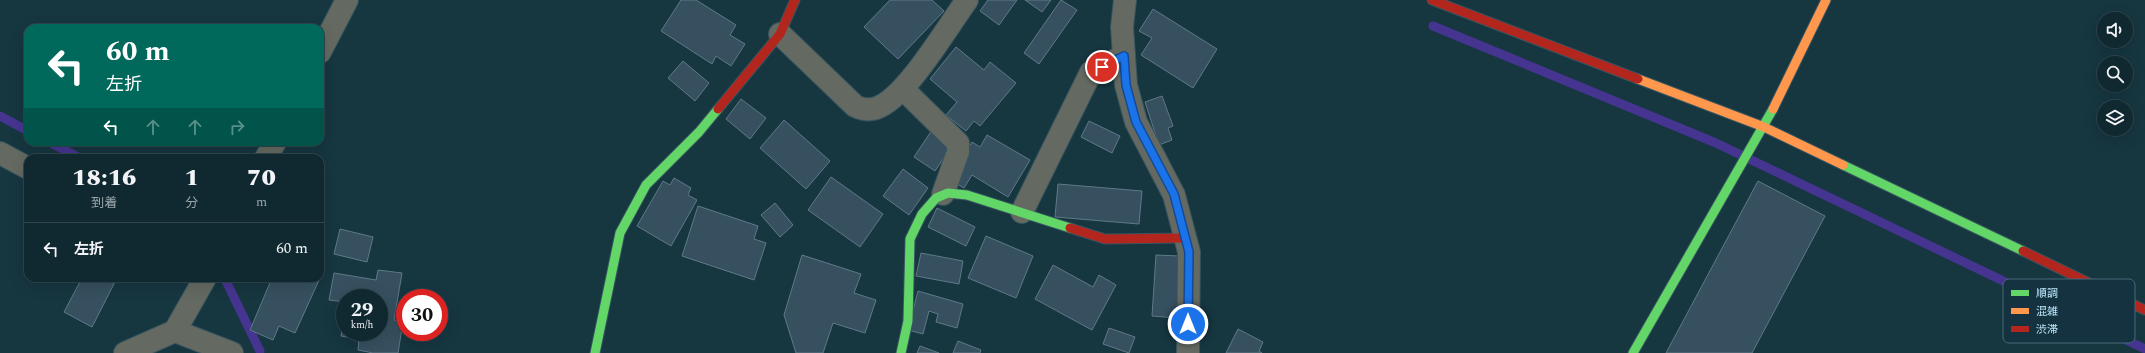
<!DOCTYPE html>
<html lang="ja">
<meta charset="utf-8">
<style>
:root{--surface:#102830;--page:#1e343c;--text:#f1f3f6;--muted:#9ca6ab;--line:#30444c}
body{margin:0;font-family:Spectral,"Noto Sans JP",serif;background:var(--page);color:var(--text);height:100vh;display:flex;flex-direction:column;font-size:15px;white-space:nowrap}
*{box-sizing:border-box;margin:0}
p{font-size:13px;color:var(--muted)}
.icon{flex:none;width:22px;height:22px;fill:none;stroke:currentColor;stroke-width:2;stroke-linecap:round;stroke-linejoin:round}
.map{position:relative;flex:1;overflow:hidden}
.sheet{position:absolute;left:24px;top:154px;width:300px;height:128px;display:flex;flex-direction:column;background:var(--surface);border-radius:12px;box-shadow:0 4px 16px #0002,0 0 0 1px var(--line)}
.sheet>*{flex:none}
.guide{position:absolute;left:24px;top:24px;width:300px;height:122px;border-radius:12px;box-shadow:0 4px 16px #0002,0 0 0 1px var(--line);background:#00695c;color:#fff;overflow:hidden}
.controls{position:absolute;left:2097px;top:12px;display:grid;gap:8px}
.controls a{display:grid;place-items:center;width:36px;height:36px;border-radius:50%;background:var(--surface);box-shadow:0 4px 16px #0002,0 0 0 1px var(--line);font-size:20px}
.speed{position:absolute;left:336px;top:289px;display:flex;gap:8px;font-size:20px;font-weight:700;text-align:center}
.speed>*{display:grid;place-content:center;width:52px;height:52px;border-radius:50%;background:var(--surface);box-shadow:0 4px 16px #0002,0 0 0 1px var(--line);line-height:1}
.speed small{font-size:10px;font-weight:400}
.speed .limit{border:6px solid #d22;background:#fff;color:#111}
.pin{position:absolute;display:grid;place-items:center;width:34px;height:34px;color:#fff;margin:-17px;border:2px solid #fff;border-radius:50%;box-shadow:0 1px 4px #0007}
.me{position:absolute;width:44px;margin:-22px;rotate:0deg;stroke-linejoin:round;filter:drop-shadow(0 0 3px #0008)}
.turn{display:flex;align-items:center;gap:14px;height:84px;padding:0 16px;font-size:18px}
.turn .icon{width:52px;height:52px;stroke-width:2.5}
.turn b{display:block;font-size:28px;line-height:34px}
.lanes{display:flex;align-items:center;height:38px;padding:0 16px;background:#0003;justify-content:center;gap:20px;direction:ltr}
.lanes .off{opacity:.35}
.eta{display:flex;justify-content:space-evenly;align-items:center;height:68px;text-align:center}
.eta b{font-size:24px;font-weight:800;line-height:28px}
ul{padding:0;list-style:none}
li{display:flex;align-items:center;gap:12px;height:52px;padding:0 16px;border-top:1px solid var(--line)}
li div{flex:1}
li b{display:block;font-size:15px}
li em{font-style:normal}
.map>svg:first-child{display:block}
.lines{fill:none;stroke-linecap:round;stroke-linejoin:round}
.stream{stroke:#463590;stroke-width:9}
.building{fill:#36505f;stroke:#5f7989}
.street-casing{stroke:#37545f;stroke-width:24}
.fast-casing{stroke:#37545f;stroke-width:11}
.slow-casing{stroke:#37545f;stroke-width:11}
.jam-casing{stroke:#37545f;stroke-width:11}
.street{stroke:#646961;stroke-width:22}
.fast{stroke:#63d668;stroke-width:9}
.slow{stroke:#ff974d;stroke-width:9}
.jam{stroke:#b3261e;stroke-width:9}
.route-casing{stroke:#114b97;stroke-width:10}
.route{stroke:#1a73e8;stroke-width:7}
.key{fill:#14323f;stroke:#466878;stroke-width:1}
.key-label{font-size:11px;fill:#bce7fc}
</style>
<div class="map">
<svg width="2145" height="353" viewBox="0 0 2145 353">
<rect width="100%" height="100%" fill="#163640"/>
<g class="lines">
<g class="stream">
<path d="M 1433,26 L 1716,143 L 2145,349"/>
<path d="M 0,116 L 28,131"/>
<path d="M 49,142 L 80,158"/>
<path d="M 225,279 L 260,351"/>
</g>
</g>
<g class="building">
<path d="M 681,0 L 696,0 L 736,25 L 730,35 L 745,44 L 731,66 L 716,56 L 712,64 L 661,31 Z"/>
<path d="M 890,0 L 932,0 L 944,11 L 898,59 L 864,27 Z"/>
<path d="M 988,0 L 1017,0 L 999,25 L 980,11 Z"/>
<path d="M 1025,0 L 1051,0 L 1042,12 Z"/>
<path d="M 1061,0 L 1077,10 L 1039,64 L 1024,53 Z"/>
<path d="M 1153,9 L 1217,49 L 1193,88 L 1141,55 L 1152,38 L 1139,31 Z"/>
<path d="M 956,47 L 984,70 L 990,62 L 1016,83 L 980,126 L 974,121 L 966,131 L 946,115 L 957,102 L 930,79 Z"/>
<path d="M 683,61 L 709,83 L 695,101 L 668,78 Z"/>
<path d="M 1162,96 L 1173,126 L 1168,128 L 1172,140 L 1159,145 L 1145,102 Z"/>
<path d="M 741,99 L 766,118 L 750,139 L 726,119 Z"/>
<path d="M 784,120 L 830,161 L 806,189 L 760,148 Z"/>
<path d="M 1089,121 L 1120,136 L 1112,153 L 1081,137 Z"/>
<path d="M 932,130 L 953,144 L 935,171 L 914,157 Z"/>
<path d="M 987,135 L 1030,160 L 1008,197 L 972,175 L 964,188 L 950,180 L 972,142 L 980,147 Z"/>
<path d="M 903,169 L 928,188 L 909,215 L 883,196 Z"/>
<path d="M 831,177 L 883,214 L 860,247 L 808,210 Z"/>
<path d="M 674,178 L 691,188 L 688,195 L 697,200 L 671,246 L 637,226 L 663,181 L 670,185 Z"/>
<path d="M 1758,181 L 1825,216 L 1752,353 L 1666,353 Z"/>
<path d="M 1058,184 L 1142,191 L 1139,224 L 1055,217 Z"/>
<path d="M 775,203 L 793,225 L 780,237 L 761,215 Z"/>
<path d="M 698,206 L 758,226 L 754,239 L 766,243 L 754,280 L 682,256 Z"/>
<path d="M 937,208 L 975,227 L 966,246 L 928,227 Z"/>
<path d="M 340,229 L 373,237 L 367,262 L 334,254 Z"/>
<path d="M 986,236 L 1033,256 L 1016,298 L 968,278 Z"/>
<path d="M 921,253 L 963,261 L 959,284 L 916,276 Z"/>
<path d="M 802,255 L 861,274 L 854,293 L 876,300 L 865,333 L 833,323 L 823,353 L 796,353 L 784,315 Z"/>
<path d="M 1156,255 L 1180,256 L 1177,318 L 1152,316 Z"/>
<path d="M 1053,265 L 1093,287 L 1099,275 L 1116,285 L 1092,330 L 1035,299 Z"/>
<path d="M 378,270 L 402,273 L 394,320 L 403,322 L 398,353 L 373,353 L 358,350 L 359,339 L 341,336 L 345,307 L 345,332 L 379,332 L 379,298 L 345,298 L 345,302 L 329,300 L 334,273 L 376,280 Z"/>
<path d="M 82,278 L 117,278 L 92,327 L 64,312 Z"/>
<path d="M 272,278 L 320,278 L 295,333 L 279,326 L 273,340 L 250,330 Z"/>
<path d="M 918,291 L 963,304 L 957,328 L 936,322 L 938,314 L 929,311 L 923,334 L 908,330 Z"/>
<path d="M 1109,328 L 1135,337 L 1129,353 L 1103,344 Z"/>
<path d="M 1238,329 L 1263,342 L 1259,351 L 1262,353 L 1226,353 Z"/>
<path d="M 958,341 L 981,350 L 980,353 L 953,353 Z"/>
<path d="M 920,346 L 939,353 L 917,353 Z"/>
</g>
<g class="lines">
<defs>
<g id="street">
<path d="M 1125,0 L 1122,27 L 1126,85 L 1136,122 L 1174,195 L 1189,252 L 1188,353"/>
<path d="M 780,34 L 855,106 C 863,110 872,111 881,106 C 909,92 947,28 967,0"/>
<path d="M 320,52 L 347,0"/>
<path d="M 903,89 L 958,143 L 958,152 L 943,194"/>
<path d="M 0,153 L 28,168"/>
<path d="M 266,158 L 275,142"/>
<path d="M 1022,212 L 1091,72 L 1124,56"/>
<path d="M 175,331 L 232,353"/>
<path d="M 125,353 L 175,331 L 205,278"/>
</g>
<g id="fast">
<path d="M 1843,165 L 2023,251"/>
<path d="M 595,353 L 620,233 L 646,185 L 699,132 L 718,109"/>
<path d="M 901,353 L 908,321 L 910,239 L 922,214 L 936,198 L 948,193 L 967,195 L 1070,228"/>
<path d="M 1633,353 L 1773,109"/>
</g>
<g id="slow">
<path d="M 1638,79 L 1764,127 L 1843,165"/>
<path d="M 1773,109 L 1826,0"/>
</g>
<g id="jam">
<path d="M 1432,0 L 1638,79"/>
<path d="M 718,109 L 780,34 L 795,0"/>
<path d="M 1070,228 L 1105,239 L 1185,238"/>
<path d="M 2023,251 L 2145,310"/>
</g>
</defs>
<use href="#street" class="street-casing"/>
<use href="#fast" class="fast-casing"/>
<use href="#slow" class="slow-casing"/>
<use href="#jam" class="jam-casing"/>
<use href="#street" class="street"/>
<use href="#fast" class="fast"/>
<use href="#slow" class="slow"/>
<use href="#jam" class="jam"/>
</g>
<g class="lines">
<defs>
<path id="route" d="M 1102,67 L 1124,56 L 1126,85 L 1136,122 L 1174,194 L 1189,252 L 1188,324"/>
</defs>
<use href="#route" class="route-casing"/>
<use href="#route" class="route"/>
</g>
<rect x="2003" y="279" width="132" height="64" rx="6" class="key"/>
<rect x="2011" y="290" width="18" height="6" fill="#63d668"/>
<rect x="2011" y="308" width="18" height="6" fill="#ff974d"/>
<rect x="2011" y="326" width="18" height="6" fill="#b3261e"/>
<g class="key-label">
<text x="2036" y="297">順調</text>
<text x="2036" y="315">混雑</text>
<text x="2036" y="333">渋滞</text>
</g>
</svg>
<div class="controls">
<a><svg class="icon" aria-label="sound" viewBox="0 0 24 24"><path d="M4 9h4l5-4v14l-5-4H4zM17 9q2 3 0 6"/></svg></a>
<a><svg class="icon" aria-label="search" viewBox="0 0 24 24"><circle cx="10" cy="10" r="6"/><path d="M15 15l6 6"/></svg></a>
<a><svg class="icon" aria-label="layers" viewBox="0 0 24 24"><path d="M12 4l9 5-9 5-9-5zM3 14l9 5 9-5"/></svg></a>
</div>
<div class="speed"><div>29<small>km/h</small></div><div class="limit">30</div></div>
<div class="pin" style="left:1102px;top:67px;background:#d93025"><svg class="icon" aria-label="arrive" viewBox="0 0 24 24"><path d="M6 21V4h12l-3 4 3 4H6"/></svg></div>
<svg class="me" style="left:1188px;top:324px" viewBox="-20 -20 40 40"><circle r="17" fill="#1a73e8" stroke="#fff" stroke-width="3"/><path d="M0-11L8 9 0 5-8 9z" fill="#fff"/></svg>
<div class="guide">
<div class="turn"><svg class="icon" aria-label="left" viewBox="0 0 24 24"><path d="M17 20v-9H6M10 6l-5 5 5 5"/></svg><div><b>60 m</b>左折</div></div>
<div class="lanes"><svg class="icon" aria-label="left" viewBox="0 0 24 24"><path d="M17 20v-9H6M10 6l-5 5 5 5"/></svg><svg class="icon off" aria-label="ahead" viewBox="0 0 24 24"><path d="M12 20V5M6 11l6-6 6 6"/></svg><svg class="icon off" aria-label="ahead" viewBox="0 0 24 24"><path d="M12 20V5M6 11l6-6 6 6"/></svg><svg class="icon off" aria-label="right" viewBox="0 0 24 24"><path d="M7 20v-9h11M14 6l5 5-5 5"/></svg></div>
</div>
<section class="sheet">
<div class="eta">
<div><b>18:16</b><p>到着</p></div>
<div><b>1</b><p>分</p></div>
<div><b>70</b><p>m</p></div>
</div>
<ul>
<li><svg class="icon" aria-label="left" viewBox="0 0 24 24"><path d="M17 20v-9H6M10 6l-5 5 5 5"/></svg><div><b>左折</b></div><em>60 m</em></li>
</ul>
</section>
</div>
